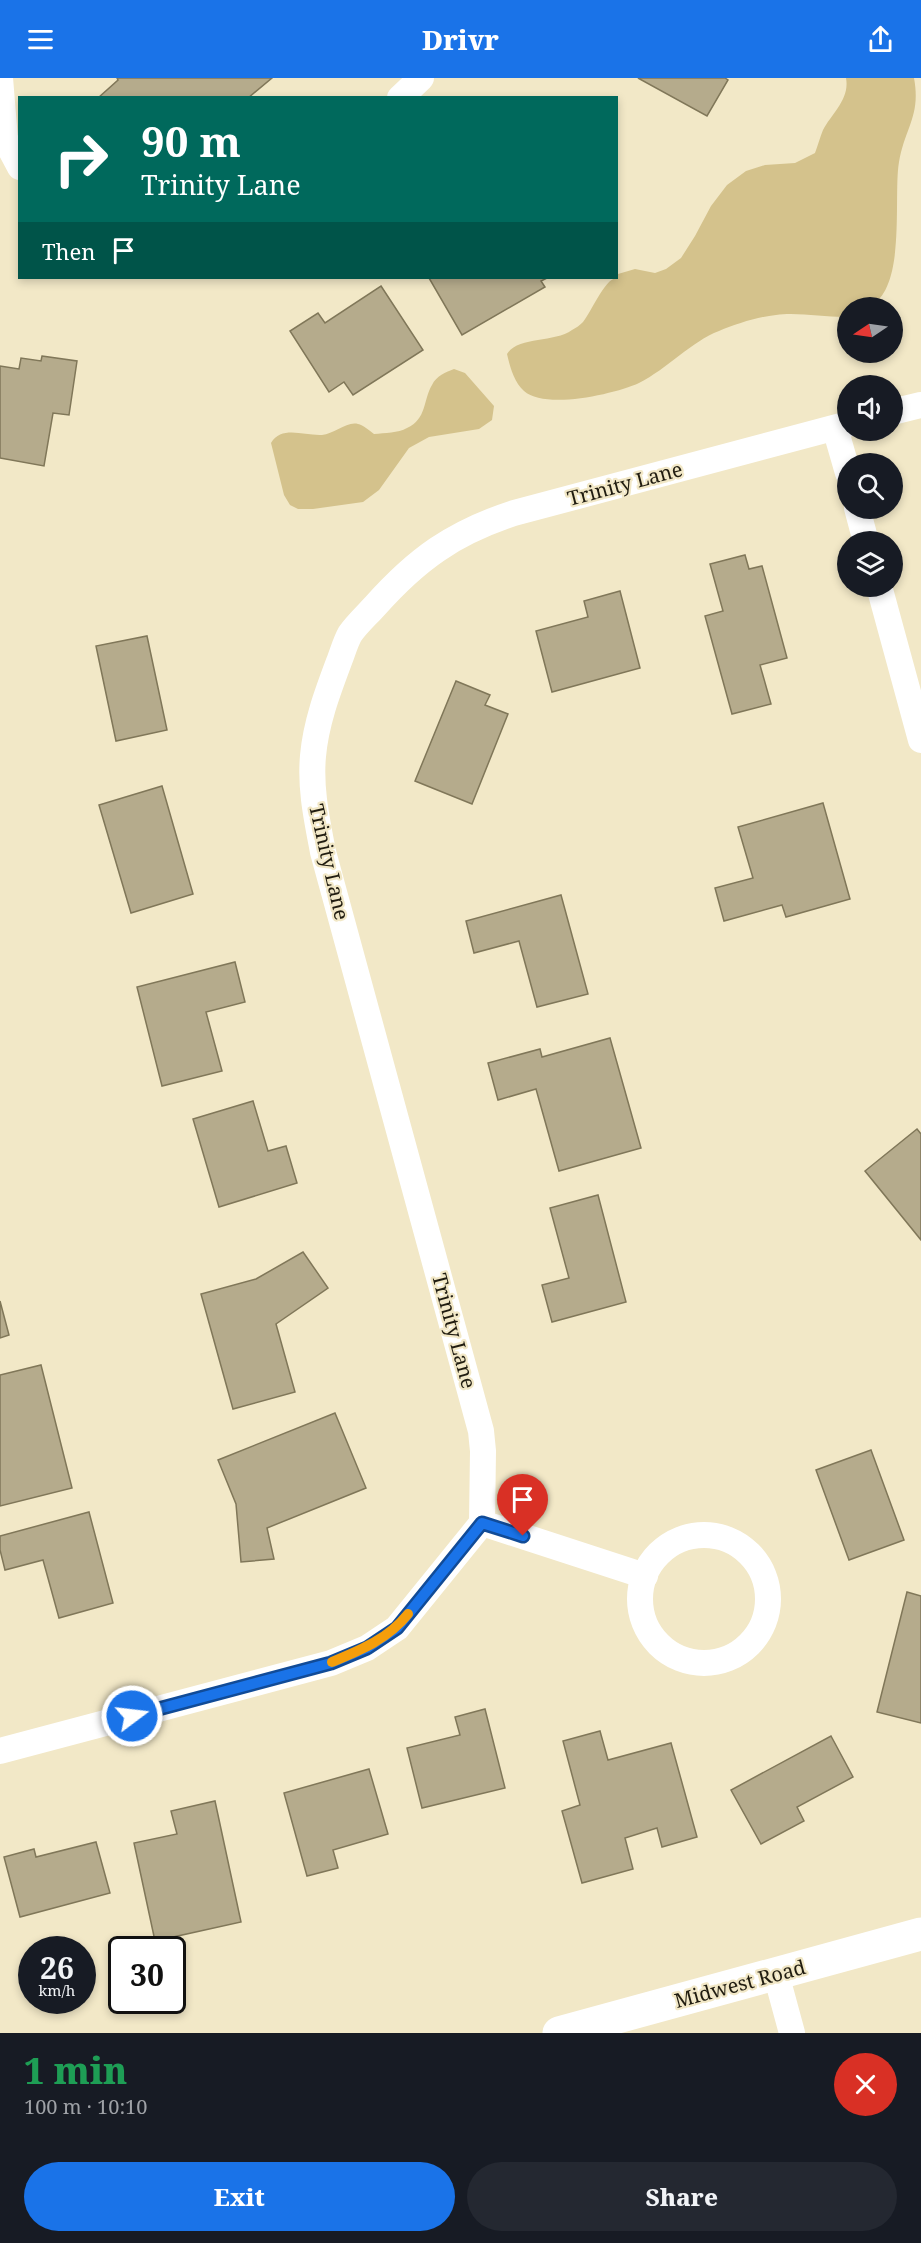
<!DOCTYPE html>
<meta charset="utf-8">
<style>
:root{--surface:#171b24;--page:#242831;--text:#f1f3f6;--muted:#9ea1a6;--accent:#1a73e8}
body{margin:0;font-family:"Noto Serif",serif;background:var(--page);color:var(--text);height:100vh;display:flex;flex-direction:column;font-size:22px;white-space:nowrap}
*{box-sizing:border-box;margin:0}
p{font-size:20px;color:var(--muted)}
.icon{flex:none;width:33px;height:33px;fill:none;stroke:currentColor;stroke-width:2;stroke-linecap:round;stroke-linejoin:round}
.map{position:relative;height:1955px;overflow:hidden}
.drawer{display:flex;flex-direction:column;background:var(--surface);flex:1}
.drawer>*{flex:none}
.hud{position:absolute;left:18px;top:18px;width:600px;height:183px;border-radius:0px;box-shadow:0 3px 9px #0003;background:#00695c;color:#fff;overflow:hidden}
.needle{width:39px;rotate:257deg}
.buttons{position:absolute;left:837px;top:219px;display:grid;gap:12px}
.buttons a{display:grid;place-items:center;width:66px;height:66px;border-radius:50%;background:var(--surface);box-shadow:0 3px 9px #0003;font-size:30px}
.speed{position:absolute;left:18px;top:1858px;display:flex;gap:12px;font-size:30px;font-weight:700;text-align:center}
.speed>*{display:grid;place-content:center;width:78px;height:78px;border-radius:50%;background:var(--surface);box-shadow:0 3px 9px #0003;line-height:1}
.speed small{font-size:15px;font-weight:400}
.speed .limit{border:3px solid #111;border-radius:9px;background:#fff;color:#111}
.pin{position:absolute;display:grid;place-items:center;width:51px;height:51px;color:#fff;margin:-62px -26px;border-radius:50% 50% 50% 0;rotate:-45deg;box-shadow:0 0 6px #0007}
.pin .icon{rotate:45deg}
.me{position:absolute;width:66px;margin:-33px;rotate:75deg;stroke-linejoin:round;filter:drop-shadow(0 0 4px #0008)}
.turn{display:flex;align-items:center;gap:21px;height:126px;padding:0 24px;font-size:27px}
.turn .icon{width:78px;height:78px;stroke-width:2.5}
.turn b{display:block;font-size:42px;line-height:51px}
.then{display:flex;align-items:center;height:57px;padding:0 24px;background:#0003;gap:12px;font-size:22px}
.round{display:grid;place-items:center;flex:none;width:63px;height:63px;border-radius:32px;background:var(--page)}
.headline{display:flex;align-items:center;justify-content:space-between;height:102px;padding:0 24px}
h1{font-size:36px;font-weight:800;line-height:45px;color:#1e9e55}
.primary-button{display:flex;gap:12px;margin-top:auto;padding:12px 24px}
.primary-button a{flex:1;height:69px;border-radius:36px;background:var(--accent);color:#fff;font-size:24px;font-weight:800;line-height:69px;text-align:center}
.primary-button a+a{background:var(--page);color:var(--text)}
header{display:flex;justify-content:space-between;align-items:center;height:78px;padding:0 24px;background:var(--accent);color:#fff;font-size:27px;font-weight:800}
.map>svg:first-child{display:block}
.water{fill:#d4c28c}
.building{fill:#b5ab8c;stroke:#807759;stroke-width:1.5}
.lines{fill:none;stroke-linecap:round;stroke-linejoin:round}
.street{stroke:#fff;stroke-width:26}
.secondary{stroke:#fff;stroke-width:33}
.route-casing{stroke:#114b97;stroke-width:15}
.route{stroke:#1a73e8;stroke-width:10}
.slow{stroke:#f59e0b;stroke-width:10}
.labels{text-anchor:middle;stroke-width:4.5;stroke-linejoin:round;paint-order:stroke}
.street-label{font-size:20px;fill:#201c10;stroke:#f2e8c7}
</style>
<header><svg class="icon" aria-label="menu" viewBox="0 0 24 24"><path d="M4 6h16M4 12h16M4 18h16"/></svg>Drivr<svg class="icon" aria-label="share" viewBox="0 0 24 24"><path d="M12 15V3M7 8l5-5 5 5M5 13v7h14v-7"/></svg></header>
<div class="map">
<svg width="921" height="1955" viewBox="0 0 921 1955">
<rect width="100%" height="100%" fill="#f2e8c7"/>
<g class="water">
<path d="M 846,0 L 914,0 C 921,38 905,49 899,84 C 893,118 907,210 870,228 C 865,231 854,230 848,230 L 847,238 L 844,239 C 823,239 796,234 776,237 C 757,239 736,246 719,253 C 692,263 667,291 639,305 C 615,316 545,332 524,313 C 514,304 510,289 507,276 C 518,258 554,265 572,252 C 576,250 580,247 583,244 C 592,233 604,202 616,200 L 618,196 L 635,191 L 655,195 L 666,191 L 681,180 L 695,158 L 711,128 L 727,107 L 746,93 L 765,87 L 795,85 L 815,75 C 818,67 820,59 823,52 C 832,35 850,21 846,0 Z"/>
<path d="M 454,291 L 465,295 L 494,328 L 492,342 L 479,351 L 429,359 L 409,370 L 379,412 L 363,424 L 313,431 L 298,431 L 290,427 L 284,417 L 271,365 C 282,347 304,358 322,357 C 334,356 347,343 358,346 C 363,347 370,353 374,356 C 385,355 398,355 407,350 C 427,341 423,322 432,307 C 436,298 446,294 454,291 Z"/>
</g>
<g class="building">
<path d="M 117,0 L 272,0 L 248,20 L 98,20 L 118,2 Z"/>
<path d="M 638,0 L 725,0 L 728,2 L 707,38 Z"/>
<path d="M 429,200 L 547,200 L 541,203 L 545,209 L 462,257 Z"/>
<path d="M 381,208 L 423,272 L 353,317 L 344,304 L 329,314 L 290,253 L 318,235 L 325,245 Z"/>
<path d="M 42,278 L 77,283 L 69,337 L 53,335 L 44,388 L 0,380 L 0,288 L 19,291 L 21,280 L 41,283 Z"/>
<path d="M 745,477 L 749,491 L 762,488 L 787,580 L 760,587 L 771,626 L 732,636 L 705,538 L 723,533 L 710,486 Z"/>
<path d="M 620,513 L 640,590 L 552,614 L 536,553 L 588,539 L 584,523 Z"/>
<path d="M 147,558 L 167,652 L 116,663 L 96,568 Z"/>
<path d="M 456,603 L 490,617 L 485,627 L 508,636 L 472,726 L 415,703 Z"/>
<path d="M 162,708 L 193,816 L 131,835 L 99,727 Z"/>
<path d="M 823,725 L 850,821 L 786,839 L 782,827 L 724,843 L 715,810 L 753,800 L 738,749 Z"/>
<path d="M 561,817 L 588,916 L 537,929 L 519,863 L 474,875 L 466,843 Z"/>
<path d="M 235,884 L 245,924 L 206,934 L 222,993 L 162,1008 L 137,909 Z"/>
<path d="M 610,960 L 641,1070 L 559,1093 L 536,1011 L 498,1022 L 488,985 L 540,971 L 542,979 Z"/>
<path d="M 253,1023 L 268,1073 L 286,1068 L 297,1105 L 219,1129 L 193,1041 Z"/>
<path d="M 917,1051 L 921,1056 L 921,1162 L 865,1093 Z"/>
<path d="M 598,1117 L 626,1224 L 552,1244 L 542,1207 L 569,1200 L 550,1130 Z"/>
<path d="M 303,1174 L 328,1210 L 276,1246 L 295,1314 L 233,1331 L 201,1216 L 256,1201 Z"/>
<path d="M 0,1223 L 9,1257 L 0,1260 Z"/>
<path d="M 41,1287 L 72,1410 L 0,1428 L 0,1297 Z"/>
<path d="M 335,1335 L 366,1410 L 267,1450 L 274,1481 L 241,1484 L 236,1426 L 218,1382 Z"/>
<path d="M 871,1372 L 904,1462 L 849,1482 L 816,1392 Z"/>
<path d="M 89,1434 L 113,1525 L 59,1540 L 43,1482 L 5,1492 L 0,1472 L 0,1458 Z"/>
<path d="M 907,1514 L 921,1518 L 921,1645 L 877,1634 Z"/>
<path d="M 485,1631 L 505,1710 L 422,1730 L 407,1670 L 460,1657 L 455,1639 Z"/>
<path d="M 600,1653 L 608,1682 L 671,1665 L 697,1759 L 662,1769 L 657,1750 L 625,1760 L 633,1791 L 582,1805 L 562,1733 L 580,1727 L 563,1663 Z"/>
<path d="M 831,1658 L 853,1699 L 797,1729 L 804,1743 L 761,1766 L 731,1712 Z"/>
<path d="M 369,1691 L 388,1756 L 333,1772 L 338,1790 L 307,1798 L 284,1715 Z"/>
<path d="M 215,1723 L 241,1844 L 155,1863 L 134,1765 L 177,1756 L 171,1733 Z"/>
<path d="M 96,1764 L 110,1815 L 20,1839 L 4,1779 L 34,1771 L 36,1779 Z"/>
</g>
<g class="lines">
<g class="street">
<path d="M 0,0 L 5,61 L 20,89"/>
<path d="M 400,20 L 421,0"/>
<path d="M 892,334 L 921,327"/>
<path d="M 835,350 L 848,395"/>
<path d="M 857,430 L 866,464"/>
<path d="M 879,508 L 921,662"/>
<path d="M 482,1445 L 645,1498"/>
<circle cx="704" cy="1521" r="64"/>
<path d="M 0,1673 L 331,1585 L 367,1570 L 397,1550 L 482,1445 L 483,1373 L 481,1353 L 323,774 C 317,742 310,711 313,678 C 316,644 328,613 340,581 C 343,573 346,563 350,556 C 357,546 367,537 375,528 C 417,481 453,455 514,435 L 848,346"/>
<path d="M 776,1896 L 792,1955"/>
</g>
<path class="secondary" d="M 559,1955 L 921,1856"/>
</g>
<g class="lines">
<defs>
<path id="route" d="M 132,1638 L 331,1585 L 367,1570 L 397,1550 L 482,1445 L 523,1458"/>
</defs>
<use href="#route" class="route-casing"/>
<use href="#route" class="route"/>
<path class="slow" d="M 332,1584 C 361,1572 388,1561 408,1536"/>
</g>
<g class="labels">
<g class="street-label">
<text transform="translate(625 406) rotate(-15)" y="7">Trinity Lane</text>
<text transform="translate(329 784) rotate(77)" y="7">Trinity Lane</text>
<text transform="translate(454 1253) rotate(75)" y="7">Trinity Lane</text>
<text transform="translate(740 1906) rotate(-15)" y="7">Midwest Road</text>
</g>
</g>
</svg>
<div class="buttons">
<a><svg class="needle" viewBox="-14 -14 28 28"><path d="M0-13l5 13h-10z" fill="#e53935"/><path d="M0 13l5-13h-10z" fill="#9ea1a6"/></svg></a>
<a><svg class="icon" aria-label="sound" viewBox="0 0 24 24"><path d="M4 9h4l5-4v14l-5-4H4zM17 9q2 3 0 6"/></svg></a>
<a><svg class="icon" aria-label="search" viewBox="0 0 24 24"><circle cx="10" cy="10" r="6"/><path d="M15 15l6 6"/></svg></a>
<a><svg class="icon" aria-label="layers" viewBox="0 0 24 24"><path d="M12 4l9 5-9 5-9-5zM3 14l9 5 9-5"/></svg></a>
</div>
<div class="speed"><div>26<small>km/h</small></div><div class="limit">30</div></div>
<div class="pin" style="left:523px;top:1458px;background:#d93025"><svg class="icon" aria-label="arrive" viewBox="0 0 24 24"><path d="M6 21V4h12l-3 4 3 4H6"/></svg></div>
<svg class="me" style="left:132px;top:1638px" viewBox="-20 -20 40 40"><circle r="17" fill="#1a73e8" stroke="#fff" stroke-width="3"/><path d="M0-11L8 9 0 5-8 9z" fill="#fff"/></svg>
<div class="hud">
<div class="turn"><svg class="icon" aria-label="right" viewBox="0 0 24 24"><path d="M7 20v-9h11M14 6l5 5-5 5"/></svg><div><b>90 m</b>Trinity Lane</div></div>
<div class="then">Then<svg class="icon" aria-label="arrive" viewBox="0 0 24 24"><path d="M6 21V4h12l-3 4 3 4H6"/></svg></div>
</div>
</div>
<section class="drawer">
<div class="headline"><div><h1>1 min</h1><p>100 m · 10:10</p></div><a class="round" style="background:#d93025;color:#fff"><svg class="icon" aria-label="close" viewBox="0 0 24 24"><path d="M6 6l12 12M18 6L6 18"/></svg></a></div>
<div class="primary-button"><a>Exit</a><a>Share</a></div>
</section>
